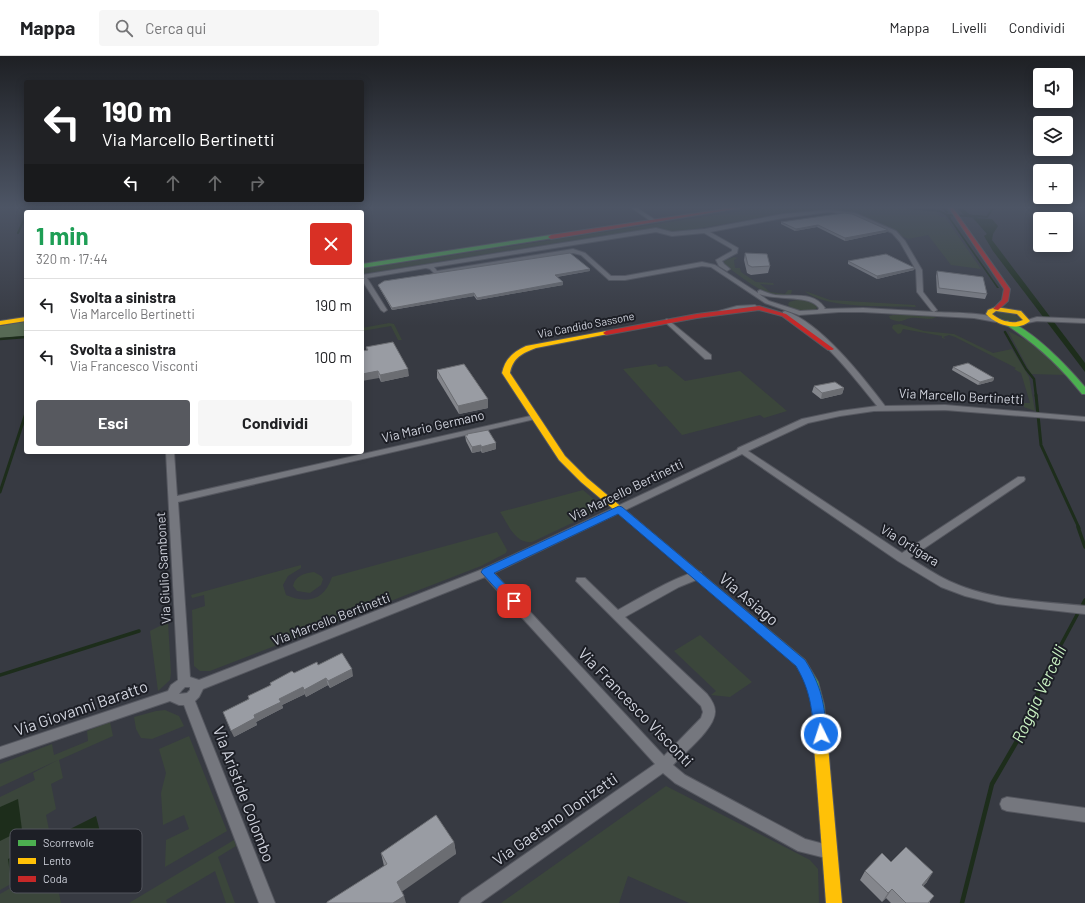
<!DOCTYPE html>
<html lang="it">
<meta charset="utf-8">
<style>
:root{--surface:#fff;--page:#f6f6f6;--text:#202124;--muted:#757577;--line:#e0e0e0;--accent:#57595f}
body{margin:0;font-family:Barlow,sans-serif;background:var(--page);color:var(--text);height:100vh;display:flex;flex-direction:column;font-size:15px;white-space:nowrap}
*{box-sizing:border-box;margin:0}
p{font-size:13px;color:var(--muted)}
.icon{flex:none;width:22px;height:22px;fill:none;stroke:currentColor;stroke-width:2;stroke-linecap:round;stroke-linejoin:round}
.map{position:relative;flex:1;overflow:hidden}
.side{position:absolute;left:24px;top:154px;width:340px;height:244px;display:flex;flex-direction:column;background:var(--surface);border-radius:4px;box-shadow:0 2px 10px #0003}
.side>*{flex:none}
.hud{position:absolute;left:24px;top:24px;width:340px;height:122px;border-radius:4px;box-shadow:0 2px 10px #0003;background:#202124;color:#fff;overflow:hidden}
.fabs{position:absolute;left:1033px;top:12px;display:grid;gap:8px}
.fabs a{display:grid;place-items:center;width:40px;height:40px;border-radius:4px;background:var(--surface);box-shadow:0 2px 10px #0003;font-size:20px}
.pin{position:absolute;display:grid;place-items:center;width:34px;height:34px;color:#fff;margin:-17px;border-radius:8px;box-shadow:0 2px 6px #0006}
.me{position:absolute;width:44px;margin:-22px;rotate:356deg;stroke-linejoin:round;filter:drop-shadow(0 0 3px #0008)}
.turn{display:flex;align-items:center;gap:14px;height:84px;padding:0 12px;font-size:18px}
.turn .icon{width:52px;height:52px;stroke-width:2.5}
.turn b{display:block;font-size:28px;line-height:34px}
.lanes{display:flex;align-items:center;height:38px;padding:0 12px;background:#0003;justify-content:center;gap:20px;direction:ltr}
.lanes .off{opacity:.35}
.round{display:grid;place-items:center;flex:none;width:42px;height:42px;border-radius:4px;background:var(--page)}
.overview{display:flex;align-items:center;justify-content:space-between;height:68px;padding:0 12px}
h1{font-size:24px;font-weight:700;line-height:30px;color:#1e9e55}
.primary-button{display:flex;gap:8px;margin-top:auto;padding:8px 12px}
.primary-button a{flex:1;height:46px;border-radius:4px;background:var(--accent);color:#fff;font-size:16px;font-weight:700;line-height:46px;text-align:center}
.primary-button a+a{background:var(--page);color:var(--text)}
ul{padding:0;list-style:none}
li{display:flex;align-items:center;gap:12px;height:52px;padding:0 12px;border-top:1px solid var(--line)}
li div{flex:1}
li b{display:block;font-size:15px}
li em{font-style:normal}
header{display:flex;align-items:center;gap:24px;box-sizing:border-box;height:56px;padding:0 20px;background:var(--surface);border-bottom:1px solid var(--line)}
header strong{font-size:19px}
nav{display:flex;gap:22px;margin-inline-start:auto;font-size:14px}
.search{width:280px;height:36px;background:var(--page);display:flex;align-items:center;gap:10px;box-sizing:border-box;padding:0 14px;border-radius:4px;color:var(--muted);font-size:15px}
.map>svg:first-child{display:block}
.green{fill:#3b463b}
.forest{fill:#576a55}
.water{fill:#1d2d1b}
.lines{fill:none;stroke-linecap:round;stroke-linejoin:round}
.stream-far4{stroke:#1d2d1b;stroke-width:2}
.stream-far3{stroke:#1d2d1b;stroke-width:2.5}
.stream-far2{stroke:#1d2d1b;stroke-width:3}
.stream-far1{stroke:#1d2d1b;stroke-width:3.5}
.stream{stroke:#1d2d1b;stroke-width:4.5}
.canal{fill:#1d2d1b;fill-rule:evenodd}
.street-casing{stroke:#55575f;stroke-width:2}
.fast-casing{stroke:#55575f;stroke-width:2}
.slow-casing{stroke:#55575f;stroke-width:2}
.jam-casing{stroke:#55575f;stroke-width:2}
.street{fill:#75777e;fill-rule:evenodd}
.fast{fill:#4caf50;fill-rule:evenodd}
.slow{fill:#ffc107;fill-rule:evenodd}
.jam{fill:#c62828;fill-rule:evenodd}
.wall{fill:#84868c}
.shaded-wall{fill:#6b6d72}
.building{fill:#999ca3;stroke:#6b6d72}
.route{fill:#1a73e8;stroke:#114b97}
.labels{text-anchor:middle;stroke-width:4;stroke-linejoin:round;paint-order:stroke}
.far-street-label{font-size:11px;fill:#d0d3dd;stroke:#1d1f26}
.street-label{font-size:13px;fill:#d0d3dd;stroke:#1d1f26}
.near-street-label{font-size:16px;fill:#d0d3dd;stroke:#1d1f26}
.near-water-label{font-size:17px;font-style:italic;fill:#c9f1c2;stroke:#1d1f26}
.key{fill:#1d1f26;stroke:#53555d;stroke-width:1}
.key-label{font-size:11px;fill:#d0d3dd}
</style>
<header>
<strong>Mappa</strong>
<div class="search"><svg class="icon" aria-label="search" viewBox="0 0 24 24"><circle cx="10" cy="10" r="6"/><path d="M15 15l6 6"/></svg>Cerca qui</div>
<nav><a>Mappa</a><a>Livelli</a><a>Condividi</a></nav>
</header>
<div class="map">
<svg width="1085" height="847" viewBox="0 0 1085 847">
<rect width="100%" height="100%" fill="#373a42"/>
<g class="green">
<path d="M 761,152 L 900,152 L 936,156 L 941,161 L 945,161 L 981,213 L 951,209 L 928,179 L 908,183 L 852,157 L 831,154 L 776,159 L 672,177 L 658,173 L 608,180 L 606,179 L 362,218 L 362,213 Z"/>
<path d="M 734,201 L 738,202 L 734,204 L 735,212 L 740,212 L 741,216 L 756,226 L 773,227 L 774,229 L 760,228 L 770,236 L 785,238 L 788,234 L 792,234 L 791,238 C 769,247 740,219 723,208 L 724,205 Z"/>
<path d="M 805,235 L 830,244 L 915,249 L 916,251 C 890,250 823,253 805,235 Z"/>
<path d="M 800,243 L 814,246 L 818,250 L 817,252 C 809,258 796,256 788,249 L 789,246 Z"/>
<path d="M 1005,255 L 1013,257 L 1021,263 C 1012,269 1002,264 995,258 L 997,256 Z"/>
<path d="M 893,259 L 919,259 L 937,261 C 928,265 920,261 911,262 C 901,264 902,268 890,263 L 889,260 Z"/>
<path d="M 389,267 L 394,268 L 402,284 L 398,284 L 391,270 L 362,275 L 362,272 Z"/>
<path d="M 900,268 L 924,275 L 954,278 L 993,297 L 1012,293 L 1029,321 L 1035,355 L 1024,351 L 1024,347 L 1030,347 L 1021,317 L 1014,313 L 1016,312 L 955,281 L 949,279 L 943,281 L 946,283 L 942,282 L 942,280 L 903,273 L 901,277 L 898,278 L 892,272 L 893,269 Z"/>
<path d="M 1008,275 L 1032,287 L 1066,319 L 1031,318 Z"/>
<path d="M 656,308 L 659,311 L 667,310 L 685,325 L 740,315 L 787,355 L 764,362 L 760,359 L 682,379 L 623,313 Z"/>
<path d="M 583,434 L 596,445 L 596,454 L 591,458 L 532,486 C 515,488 508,468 500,456 Z"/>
<path d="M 497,476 L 507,494 L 506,497 L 481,510 L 210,615 L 200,615 L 194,610 L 192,554 L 205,550 L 204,539 L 192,542 L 191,539 L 301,509 L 301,512 L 288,520 L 283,529 L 286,539 C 307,548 324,545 332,521 Z"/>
<path d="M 314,516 L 321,520 L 323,523 L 321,529 L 310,537 L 297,535 L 293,530 C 295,520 304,517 314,516 Z"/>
<path d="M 168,566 L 171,617 L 170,624 L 158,635 L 150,575 Z"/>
<path d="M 700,579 L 752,626 L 730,641 L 711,639 L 716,635 L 674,595 Z"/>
<path d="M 165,654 L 179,660 L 184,670 L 152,683 L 141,682 L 136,673 L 134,661 L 156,655 Z"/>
<path d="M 110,666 L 113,680 L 59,704 L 63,722 L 51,728 L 56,753 L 46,759 L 55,804 L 0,834 L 0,741 L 35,724 L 33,717 L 58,704 L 0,731 L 0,708 L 52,688 L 54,699 L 88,685 L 87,675 Z"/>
<path d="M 189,680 L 227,775 L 165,811 L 166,784 L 189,773 L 184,759 L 163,769 L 161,737 L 166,717 L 159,693 Z"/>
<path d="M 666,730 L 810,804 L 818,813 L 819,847 L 689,847 L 628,820 L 619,847 L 501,847 Z"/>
<path d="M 234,784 L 236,790 L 218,801 L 235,847 L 226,847 L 215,815 L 166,844 L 167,847 L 129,847 Z"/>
<path d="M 53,808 L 61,847 L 0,847 L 0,838 Z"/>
</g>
<path class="forest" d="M 26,265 L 26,280 L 0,282 L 0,270 Z"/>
<g class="water">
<path d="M 947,160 L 949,160 L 999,232 L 997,232 Z"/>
<path d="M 973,162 L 992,163 L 998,170 L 993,178 L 992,184 L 1085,307 L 1085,316 L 993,195 L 984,180 L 987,178 Z"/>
<path d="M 18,743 L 22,774 L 0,785 L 0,751 Z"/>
<path d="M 96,760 L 108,807 L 74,825 L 64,776 Z"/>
<path d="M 25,795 L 28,816 L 11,825 L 8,803 Z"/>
</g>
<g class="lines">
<g class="stream-far4">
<path d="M 907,152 L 940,155 L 947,159"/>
<path d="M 943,152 L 947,156"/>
<path d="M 27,156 L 29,152"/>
<path d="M 977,160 L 987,161 L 993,152"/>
<path d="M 950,162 L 947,159 L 968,160"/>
<path d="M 18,177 L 26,159"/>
</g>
<g class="stream-far3">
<path d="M 1005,276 L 1026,313 L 1034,323 L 1036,340"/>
<path d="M 0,283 L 26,281"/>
</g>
<g class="stream-far2">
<path d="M 1036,339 L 1041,389 L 1079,472"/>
<path d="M 0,436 L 26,357"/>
</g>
<g class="stream-far1">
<path d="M 1078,471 L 1085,491"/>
<path d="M 0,619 L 139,575"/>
<path d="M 1038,638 L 1042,624 L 1085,544"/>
</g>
<path class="stream" d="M 962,847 L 992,728 L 1031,661 L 1038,637"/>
<path class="canal" d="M 957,152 L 963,152 L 969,158 L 980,160 L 977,162 L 966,161 Z"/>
<defs>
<g id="street">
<path d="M 632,152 L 637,152 L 657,165 L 652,166 Z"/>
<path d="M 829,154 L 855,157 L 896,175 L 905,185 L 922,214 L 923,236 L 937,254 L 934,256 C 949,257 989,256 999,264 L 996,266 L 974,262 L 863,256 L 839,256 L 799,259 L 765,247 L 711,211 L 702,210 L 625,224 L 609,224 L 581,199 L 573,197 L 436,219 L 430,213 L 426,212 L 367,222 L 387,254 L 384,256 L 381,254 L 362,224 L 362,219 L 656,172 L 672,176 L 705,173 L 783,158 ZM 829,156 L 852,159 L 892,177 L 900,186 L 916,214 L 917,236 L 932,255 L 934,256 L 863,252 L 824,253 L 825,252 C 813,235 794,241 775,239 C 770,238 765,236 760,234 L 758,235 L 758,237 L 715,209 L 702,206 L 625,220 L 611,220 L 585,197 L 573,193 L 437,215 L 434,211 L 656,176 L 672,180 L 704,177 L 732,193 L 732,195 L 716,204 L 719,210 L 727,215 L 730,213 L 724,208 L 722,205 L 737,197 L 738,192 L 710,176 L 783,162 ZM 759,238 C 776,245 809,238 819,252 L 818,254 L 800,255 L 769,245 Z"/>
<path d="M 755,249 L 758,251 L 757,252 L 722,257 L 719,255 L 737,250 Z"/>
<path d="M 785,255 C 820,266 863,321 885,350 L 945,349 L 1085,361 L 1085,365 L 945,354 L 874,355 L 840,360 L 808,367 L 748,395 L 902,497 L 1018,421 L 1024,421 L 1025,423 L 1024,425 L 910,502 C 923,510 936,519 949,525 C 991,545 1040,545 1085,550 L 1085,558 L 997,548 L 965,540 L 941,531 L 898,505 L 742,398 L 494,517 L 664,700 L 701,662 L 703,656 L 701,650 L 576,525 L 577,522 L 585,522 L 618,554 C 633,546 688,513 701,516 L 702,519 L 701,522 L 679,531 L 625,561 L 707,638 C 711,643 715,649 715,655 C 716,672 684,697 673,709 L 685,719 L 805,783 L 835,791 L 837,796 L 835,801 L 830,803 L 798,795 L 675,727 L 663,717 L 480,847 L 459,847 L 462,842 L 655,708 L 485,521 L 203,633 L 199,641 L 195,645 L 275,847 L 259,847 L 184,649 L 179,649 L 170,645 L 0,703 L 0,691 L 168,635 L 171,629 L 178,624 L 166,396 L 174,396 L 177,440 L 535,359 L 539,361 L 535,363 L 178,446 L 190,621 L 199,624 L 483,513 L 737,394 L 738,392 L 802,363 L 840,355 L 877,350 C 850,316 822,280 783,258 L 783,256 ZM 185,631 L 190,631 L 190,634 L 187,637 L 179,638 L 182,634 Z"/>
<path d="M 1037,261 L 1085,263 L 1085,267 L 1037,265 L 1027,267 L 1024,265 Z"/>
<path d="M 667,263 L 711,299 L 711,303 L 705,303 L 665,266 L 665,264 Z"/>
<path d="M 1007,741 L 1085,752 L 1085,766 L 1007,755 L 1002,753 L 1000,748 L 1002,743 Z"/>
</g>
<g id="fast">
<path d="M 551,179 L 554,181 L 553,182 L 362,212 L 362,208 Z"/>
<path d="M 1007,265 C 1032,273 1068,311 1085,331 L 1085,338 L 1082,338 C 1060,310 1035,287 1005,268 L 1004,267 Z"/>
<path d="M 653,479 L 656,480 L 805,604 L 818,626 L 824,649 L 828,690 L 826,694 L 821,696 L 816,694 L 814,690 L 812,649 L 806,627 L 797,610 L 650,484 L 648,482 L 650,480 Z"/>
</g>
<g id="slow">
<path d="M 996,251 L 1021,255 L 1030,265 C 1018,276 996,269 986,258 L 988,254 ZM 996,255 L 1017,258 L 1023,264 C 1012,269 1001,265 992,258 Z"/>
<path d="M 26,261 L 26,265 L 0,269 L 0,265 Z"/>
<path d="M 606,275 L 609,277 L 608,278 L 536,292 C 522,297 513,302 510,317 L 565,400 L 587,422 L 656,480 L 658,482 L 656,484 L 650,484 L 581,426 L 559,404 L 502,317 C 505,303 513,296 526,290 Z"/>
<path d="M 821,684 L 826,686 L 828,690 L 842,847 L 826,847 L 814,690 L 816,686 Z"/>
</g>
<g id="jam">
<path d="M 731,152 L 740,152 L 551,183 L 548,181 L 551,179 Z"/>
<path d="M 949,152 L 953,152 L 1010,233 L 1008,245 L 998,254 L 993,253 L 1002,244 L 1004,233 Z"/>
<path d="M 759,250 L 786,258 L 834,293 L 832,294 L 828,294 L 782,260 L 759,254 L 697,262 L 606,279 L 603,277 L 606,275 L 697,258 Z"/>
</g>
</defs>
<use href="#street" class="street-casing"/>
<use href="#fast" class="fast-casing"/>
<use href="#slow" class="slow-casing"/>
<use href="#jam" class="jam-casing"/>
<use href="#street" class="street"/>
<use href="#fast" class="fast"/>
<use href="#slow" class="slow"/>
<use href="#jam" class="jam"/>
</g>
<g class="wall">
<path d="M 781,166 L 888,174 L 887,176 L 845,185 L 817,171 L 795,175 L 781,168 Z"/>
<path d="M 745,197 L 770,210 L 768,217 L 751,219 L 747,217 L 744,204 Z"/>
<path d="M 848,205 L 914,214 L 877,223 L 848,208 Z"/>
<path d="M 590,215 L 557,221 L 563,229 L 477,244 L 474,240 L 392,254 L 379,231 L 378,229 Z"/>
<path d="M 937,215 L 987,238 L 985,243 L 937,237 L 936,220 Z"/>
<path d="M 366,291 L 409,320 L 381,326 L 367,295 Z"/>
<path d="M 953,311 L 994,322 L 993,325 L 978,329 L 952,314 Z"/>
<path d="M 437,314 L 488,352 L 459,358 L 437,322 Z"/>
<path d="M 814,330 L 844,332 L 842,338 L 821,343 L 812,336 Z"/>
<path d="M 467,378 L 496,393 L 482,397 L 481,395 L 472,397 L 466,385 L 465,379 L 467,379 Z"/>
<path d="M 318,609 L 353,620 L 330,632 L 328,629 L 306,641 L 305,638 L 282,649 L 283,652 L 256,666 L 257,669 L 234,681 L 249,643 L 248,640 L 271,629 L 270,627 L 294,617 Z"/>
<path d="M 454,786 L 456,798 L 384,810 L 381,797 Z"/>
<path d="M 891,806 L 927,826 L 923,830 L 930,847 L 891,847 L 886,842 L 882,846 L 860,824 L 865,815 Z"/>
</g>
<g class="shaded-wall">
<path d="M 818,169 L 817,171 L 795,175 L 796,173 Z"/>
<path d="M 888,174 L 887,176 L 845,185 L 845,182 Z"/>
<path d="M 915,212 L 914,214 L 877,223 L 877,220 Z"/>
<path d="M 590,213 L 590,215 L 555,221 L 555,219 Z"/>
<path d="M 563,226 L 563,229 L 477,244 L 477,242 Z"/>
<path d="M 474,237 L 474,240 L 392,254 L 392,252 Z"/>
<path d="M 408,313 L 409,320 L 381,326 L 380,319 Z"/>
<path d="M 378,315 L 379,322 L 362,325 L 362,318 Z"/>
<path d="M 994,322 L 993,325 L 978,329 L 980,326 Z"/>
<path d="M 844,332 L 842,338 L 821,343 L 822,337 Z"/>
<path d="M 488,343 L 488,352 L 459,358 L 458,350 Z"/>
<path d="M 496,387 L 496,393 L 482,397 L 481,391 Z"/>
<path d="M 481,389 L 481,395 L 472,397 L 472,391 Z"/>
<path d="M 352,613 L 353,620 L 330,632 L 328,625 Z"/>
<path d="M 326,622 L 328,629 L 306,641 L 304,634 Z"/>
<path d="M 303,631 L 305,638 L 282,649 L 283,652 L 256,666 L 257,669 L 234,681 L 231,675 L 279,643 Z"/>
<path d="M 454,786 L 456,798 L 400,837 L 397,826 Z"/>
<path d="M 933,816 L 927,826 L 916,838 L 922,829 Z"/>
<path d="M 892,833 L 886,842 L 882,846 L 888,837 Z"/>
<path d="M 404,840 L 406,847 L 393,847 Z"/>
</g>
<g class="building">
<path d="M 844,157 L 852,158 L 888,174 L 845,182 L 818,169 L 796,173 L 781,166 Z"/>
<path d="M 570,197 L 590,213 L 555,219 L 563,226 L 477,242 L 474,237 L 392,252 L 378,229 L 384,225 Z"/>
<path d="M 745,197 L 767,198 L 770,210 L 752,211 L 748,209 Z"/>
<path d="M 886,198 L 915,212 L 877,220 L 848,205 Z"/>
<path d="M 937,215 L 983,221 L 987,238 L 939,232 Z"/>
<path d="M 393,286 L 408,313 L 380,319 L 378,315 L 362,318 L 362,295 L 368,294 L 366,291 Z"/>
<path d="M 968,307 L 994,322 L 980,326 L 953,311 Z"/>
<path d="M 464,308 L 488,343 L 458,350 L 437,314 Z"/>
<path d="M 835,326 L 844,332 L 822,337 L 814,330 Z"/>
<path d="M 488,374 L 496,387 L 481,391 L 481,389 L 472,391 L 465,379 L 468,379 L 467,378 Z"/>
<path d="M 342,597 L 352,613 L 328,625 L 326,622 L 304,634 L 303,631 L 279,643 L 281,646 L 254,659 L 255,662 L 231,675 L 223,656 L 249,643 L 248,640 L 271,629 L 270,627 L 292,615 L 294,617 L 317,606 L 318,609 Z"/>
<path d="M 436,759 L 454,786 L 397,826 L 404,840 L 393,847 L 327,847 L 327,846 L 387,808 L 381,797 Z"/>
<path d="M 906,791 L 933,816 L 922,829 L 934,840 L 928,847 L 906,847 L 892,833 L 888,837 L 865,815 L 882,797 L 891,806 Z"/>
</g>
<linearGradient id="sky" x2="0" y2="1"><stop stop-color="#1e2024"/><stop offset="0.56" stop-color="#4d5565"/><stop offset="1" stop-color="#4d5565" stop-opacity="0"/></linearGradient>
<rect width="1085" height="270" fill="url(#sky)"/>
<path class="route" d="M 619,450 L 622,451 L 805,604 C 822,631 824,647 827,678 L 825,682 L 821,684 L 816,682 L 814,678 C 812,652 810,634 796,610 L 618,458 L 494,517 L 518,542 L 519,545 L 518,548 L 510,548 L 481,516 L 483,513 Z"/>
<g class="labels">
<g class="far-street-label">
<text transform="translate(586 269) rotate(-11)" y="4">Via Candido Sassone</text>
</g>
<g class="street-label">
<text transform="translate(961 340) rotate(3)" y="5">Via Marcello Bertinetti</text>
<text transform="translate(433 370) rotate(-13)" y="5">Via Mario Germano</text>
<text transform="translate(626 434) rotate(-26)" y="5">Via Marcello Bertinetti</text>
<text transform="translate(910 489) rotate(32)" y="5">Via Ortigara</text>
<text transform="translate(163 512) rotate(-93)" y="5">Via Giulio Sambonet</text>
<text transform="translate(331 563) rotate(-21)" y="5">Via Marcello Bertinetti</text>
</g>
<g class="near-street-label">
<text transform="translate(749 543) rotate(40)" y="6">Via Asiago</text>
<text transform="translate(636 651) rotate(46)" y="6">Via Francesco Visconti</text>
<text transform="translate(81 652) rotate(-19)" y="6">Via Giovanni Baratto</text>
<text transform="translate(244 738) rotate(69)" y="6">Via Aristide Colombo</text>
<text transform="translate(555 763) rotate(-35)" y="6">Via Gaetano Donizetti</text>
</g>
<g class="near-water-label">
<text transform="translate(1039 638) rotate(-65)" y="6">Roggia Vercelli</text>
</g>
</g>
<rect x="10" y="773" width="132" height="64" rx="6" class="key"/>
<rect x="18" y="784" width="18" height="6" fill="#4caf50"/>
<rect x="18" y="802" width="18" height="6" fill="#ffc107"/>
<rect x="18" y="820" width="18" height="6" fill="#c62828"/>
<g class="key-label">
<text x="43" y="791">Scorrevole</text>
<text x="43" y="809">Lento</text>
<text x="43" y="827">Coda</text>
</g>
</svg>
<div class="fabs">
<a><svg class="icon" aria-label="sound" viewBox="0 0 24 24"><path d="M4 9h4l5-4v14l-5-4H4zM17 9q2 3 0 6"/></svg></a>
<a><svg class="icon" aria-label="layers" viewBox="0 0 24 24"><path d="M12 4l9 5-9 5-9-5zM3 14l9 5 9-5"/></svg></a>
<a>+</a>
<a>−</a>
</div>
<div class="pin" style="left:514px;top:545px;background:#d93025"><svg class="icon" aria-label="arrive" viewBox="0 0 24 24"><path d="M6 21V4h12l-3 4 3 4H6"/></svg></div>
<svg class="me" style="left:821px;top:678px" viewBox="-20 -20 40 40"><circle r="17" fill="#1a73e8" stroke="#fff" stroke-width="3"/><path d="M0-11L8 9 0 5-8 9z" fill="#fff"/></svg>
<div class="hud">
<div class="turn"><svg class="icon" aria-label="left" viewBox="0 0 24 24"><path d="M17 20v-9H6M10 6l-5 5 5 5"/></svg><div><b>190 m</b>Via Marcello Bertinetti</div></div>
<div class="lanes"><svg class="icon" aria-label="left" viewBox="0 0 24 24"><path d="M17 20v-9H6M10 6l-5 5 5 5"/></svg><svg class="icon off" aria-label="ahead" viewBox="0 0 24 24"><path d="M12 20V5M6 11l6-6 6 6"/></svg><svg class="icon off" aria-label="ahead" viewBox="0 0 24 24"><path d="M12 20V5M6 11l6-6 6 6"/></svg><svg class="icon off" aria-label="right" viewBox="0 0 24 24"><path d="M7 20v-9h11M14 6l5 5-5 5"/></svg></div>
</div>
<section class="side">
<div class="overview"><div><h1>1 min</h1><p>320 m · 17:44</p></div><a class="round" style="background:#d93025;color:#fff"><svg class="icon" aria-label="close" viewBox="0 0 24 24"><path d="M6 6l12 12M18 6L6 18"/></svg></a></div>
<ul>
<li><svg class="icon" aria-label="left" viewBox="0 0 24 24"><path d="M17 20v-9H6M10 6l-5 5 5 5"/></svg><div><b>Svolta a sinistra</b><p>Via Marcello Bertinetti</p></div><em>190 m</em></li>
<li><svg class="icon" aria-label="left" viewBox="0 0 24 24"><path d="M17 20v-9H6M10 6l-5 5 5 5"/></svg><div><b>Svolta a sinistra</b><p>Via Francesco Visconti</p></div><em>100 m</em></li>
</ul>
<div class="primary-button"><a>Esci</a><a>Condividi</a></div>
</section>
</div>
